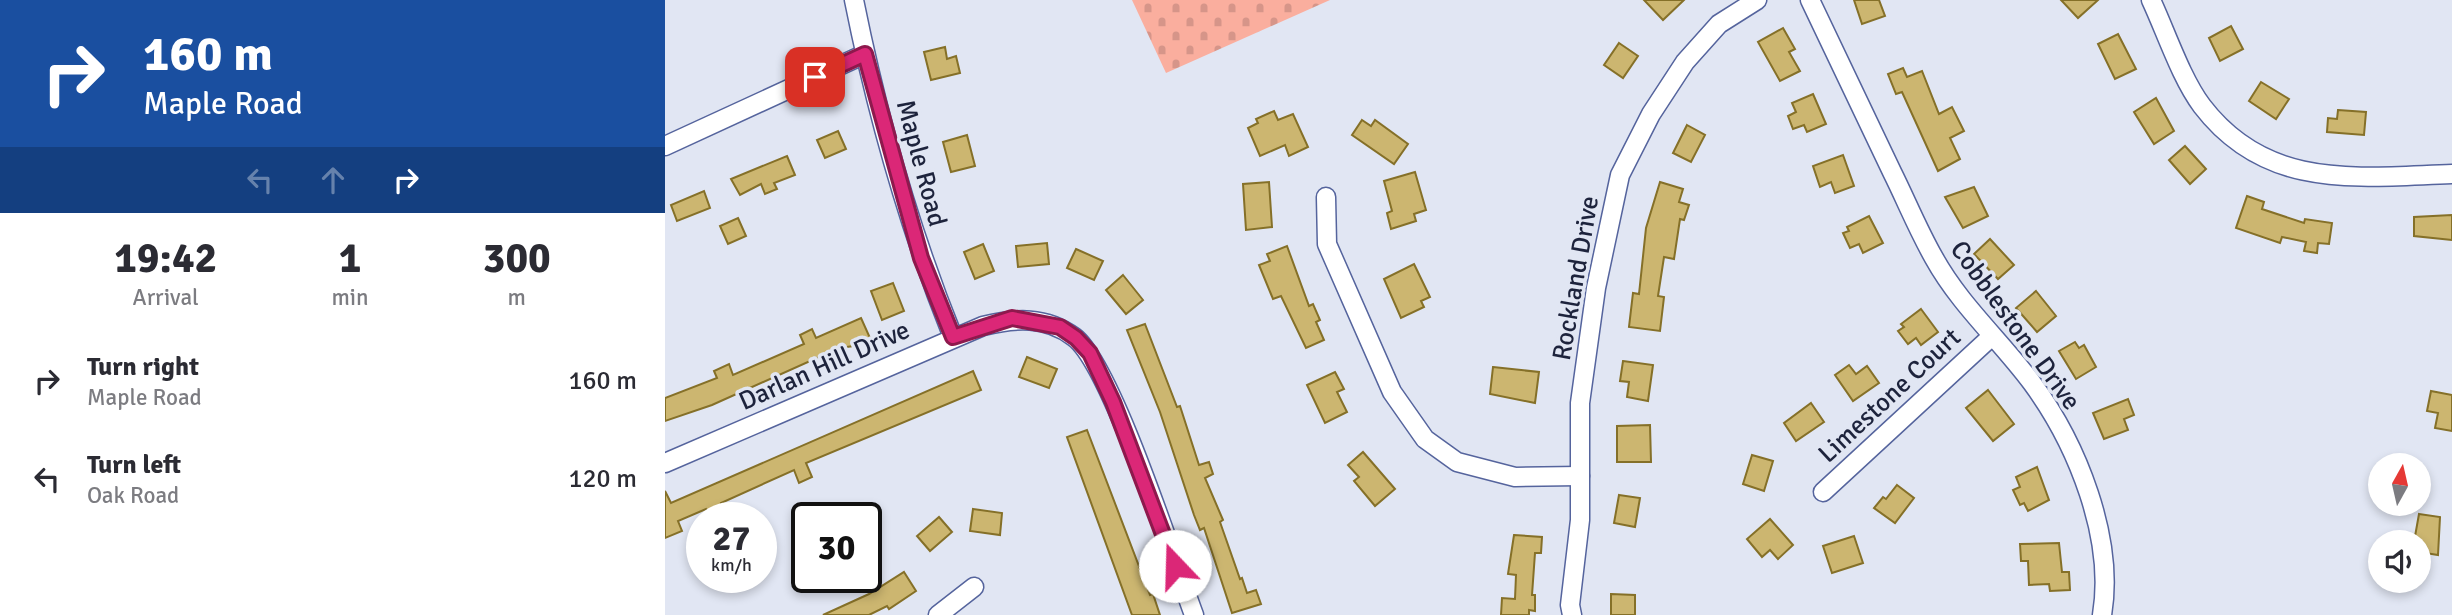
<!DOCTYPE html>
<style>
:root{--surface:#fff;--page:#f7f7f7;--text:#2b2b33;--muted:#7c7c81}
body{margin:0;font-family:Signika,sans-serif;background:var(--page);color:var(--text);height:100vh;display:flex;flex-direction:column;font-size:26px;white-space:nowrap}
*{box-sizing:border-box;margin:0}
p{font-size:23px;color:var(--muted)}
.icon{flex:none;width:38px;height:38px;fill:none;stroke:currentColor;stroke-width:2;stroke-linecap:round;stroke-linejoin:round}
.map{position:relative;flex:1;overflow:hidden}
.details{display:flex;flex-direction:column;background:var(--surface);width:665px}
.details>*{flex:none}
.guide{background:#1a4fa0;color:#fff;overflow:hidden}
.needle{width:46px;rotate:8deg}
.tools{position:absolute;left:1703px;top:453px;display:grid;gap:14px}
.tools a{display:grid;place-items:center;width:63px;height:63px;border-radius:50%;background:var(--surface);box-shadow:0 4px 10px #0003;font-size:35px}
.speed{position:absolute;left:21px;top:502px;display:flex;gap:14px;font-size:35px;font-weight:700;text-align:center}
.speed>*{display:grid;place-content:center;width:91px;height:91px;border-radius:50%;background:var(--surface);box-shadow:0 4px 10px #0003;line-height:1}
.speed small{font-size:18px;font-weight:400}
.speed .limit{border:4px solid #111;border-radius:10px;background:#fff;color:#111}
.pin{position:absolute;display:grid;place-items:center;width:60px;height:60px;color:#fff;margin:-30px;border-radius:14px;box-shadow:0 4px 10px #0006}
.me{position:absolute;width:77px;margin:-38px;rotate:339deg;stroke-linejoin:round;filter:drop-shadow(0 0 5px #0008)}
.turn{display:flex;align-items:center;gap:24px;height:147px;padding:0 28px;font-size:32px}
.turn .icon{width:91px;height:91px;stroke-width:2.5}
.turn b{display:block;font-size:49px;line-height:60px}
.lanes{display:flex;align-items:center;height:66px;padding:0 28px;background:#0003;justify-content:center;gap:35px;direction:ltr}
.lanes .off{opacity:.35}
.eta{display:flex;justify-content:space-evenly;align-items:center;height:119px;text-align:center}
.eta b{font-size:42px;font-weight:800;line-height:49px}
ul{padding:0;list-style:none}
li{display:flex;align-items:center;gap:21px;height:98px;padding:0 28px}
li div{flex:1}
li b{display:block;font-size:26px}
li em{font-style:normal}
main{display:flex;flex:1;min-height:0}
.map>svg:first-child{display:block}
.cemetery{fill:url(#cemetery-stones)}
.building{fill:#ccb670;stroke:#857028;stroke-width:2}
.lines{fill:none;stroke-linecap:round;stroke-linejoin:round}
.street-casing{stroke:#55649d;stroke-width:21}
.street{stroke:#fff;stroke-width:18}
.route-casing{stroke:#8e194d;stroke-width:18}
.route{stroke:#db2777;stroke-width:12}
.labels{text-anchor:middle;stroke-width:7;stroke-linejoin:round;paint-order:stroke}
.street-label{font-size:26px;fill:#1d233c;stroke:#e1e6f3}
</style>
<main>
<section class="details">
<div class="guide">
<div class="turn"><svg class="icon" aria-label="right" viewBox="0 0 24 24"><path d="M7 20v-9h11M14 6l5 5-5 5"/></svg><div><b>160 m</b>Maple Road</div></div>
<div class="lanes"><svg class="icon off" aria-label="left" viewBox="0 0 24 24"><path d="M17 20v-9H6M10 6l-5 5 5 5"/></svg><svg class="icon off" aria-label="ahead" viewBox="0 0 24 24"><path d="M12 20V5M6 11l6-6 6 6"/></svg><svg class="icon" aria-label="right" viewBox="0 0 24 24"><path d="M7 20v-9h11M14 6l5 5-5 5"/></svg></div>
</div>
<div class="eta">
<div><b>19:42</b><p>Arrival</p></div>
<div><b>1</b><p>min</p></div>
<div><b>300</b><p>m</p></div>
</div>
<ul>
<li><svg class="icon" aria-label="right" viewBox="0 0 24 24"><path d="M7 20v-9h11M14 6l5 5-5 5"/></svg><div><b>Turn right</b><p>Maple Road</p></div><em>160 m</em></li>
<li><svg class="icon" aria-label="left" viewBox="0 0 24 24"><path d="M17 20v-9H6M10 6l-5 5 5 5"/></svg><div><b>Turn left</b><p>Oak Road</p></div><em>120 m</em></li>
</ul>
</section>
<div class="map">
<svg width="1787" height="615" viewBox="0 0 1787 615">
<defs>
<pattern id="cemetery-stones" width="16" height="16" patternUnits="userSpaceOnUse" patternTransform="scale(1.75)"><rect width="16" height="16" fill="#faae9e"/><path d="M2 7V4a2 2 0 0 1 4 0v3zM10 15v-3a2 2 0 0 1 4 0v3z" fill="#d69589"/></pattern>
</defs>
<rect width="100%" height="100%" fill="#e1e6f3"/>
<path class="cemetery" d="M 467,0 L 665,0 L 501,73 Z"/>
<g class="building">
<path d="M 979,0 L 1019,0 L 998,20 Z"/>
<path d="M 1189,0 L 1214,0 L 1220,16 L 1197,24 Z"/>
<path d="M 1396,0 L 1433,0 L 1413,18 Z"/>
<path d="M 1566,26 L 1578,49 L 1555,61 L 1544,38 Z"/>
<path d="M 1118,28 L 1130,49 L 1124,52 L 1135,71 L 1115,81 L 1093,42 Z"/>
<path d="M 1453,34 L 1471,69 L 1450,79 L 1433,44 Z"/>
<path d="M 954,43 L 973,56 L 958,78 L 939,65 Z"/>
<path d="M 280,47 L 282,59 L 291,56 L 295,73 L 266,80 L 259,52 Z"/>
<path d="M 1238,68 L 1242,77 L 1257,71 L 1274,114 L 1287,107 L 1299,131 L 1285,138 L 1295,159 L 1273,171 L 1237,92 L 1231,94 L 1223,74 Z"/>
<path d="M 1596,82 L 1624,99 L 1611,119 L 1584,101 Z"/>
<path d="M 1148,94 L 1161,124 L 1142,132 L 1139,125 L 1128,129 L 1123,116 L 1131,112 L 1127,103 Z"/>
<path d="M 1491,98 L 1509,131 L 1489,144 L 1469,112 Z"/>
<path d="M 1673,110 L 1701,112 L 1699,135 L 1662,132 L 1663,118 L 1672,119 Z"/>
<path d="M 609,111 L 613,120 L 628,114 L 643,147 L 624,156 L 620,145 L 595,156 L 583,128 L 593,123 L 591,119 Z"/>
<path d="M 697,120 L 706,126 L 710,120 L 743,144 L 729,164 L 687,135 Z"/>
<path d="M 1022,125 L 1040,135 L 1026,162 L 1008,153 Z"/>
<path d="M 173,131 L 181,149 L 160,158 L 152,140 Z"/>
<path d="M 302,135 L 310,166 L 286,172 L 278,142 Z"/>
<path d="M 1520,146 L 1541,169 L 1525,184 L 1504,160 Z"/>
<path d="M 1178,155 L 1189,186 L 1170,193 L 1166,182 L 1155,187 L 1148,166 Z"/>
<path d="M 122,156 L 130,175 L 109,183 L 112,189 L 100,194 L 96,184 L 75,195 L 66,179 Z"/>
<path d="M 750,172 L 761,210 L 749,214 L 751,221 L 726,229 L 722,213 L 727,211 L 719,181 Z"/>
<path d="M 604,182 L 607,227 L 581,230 L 578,184 Z"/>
<path d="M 995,182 L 1018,189 L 1014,202 L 1024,205 L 1019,220 L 1015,219 L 1009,259 L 999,257 L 993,296 L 999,297 L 995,331 L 964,327 L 968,293 L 974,294 L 981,228 Z"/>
<path d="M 1309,187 L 1323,216 L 1298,228 L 1280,197 Z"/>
<path d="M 39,191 L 45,208 L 12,221 L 6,205 Z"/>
<path d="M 1582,196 L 1599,202 L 1597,209 L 1639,223 L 1640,219 L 1667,223 L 1664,244 L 1653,243 L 1652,253 L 1639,251 L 1641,242 L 1617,237 L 1615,243 L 1571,228 Z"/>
<path d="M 1787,215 L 1787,240 L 1749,236 L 1749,217 Z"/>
<path d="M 1204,216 L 1218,243 L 1198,253 L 1194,244 L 1185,248 L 1178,233 L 1184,231 L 1182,227 Z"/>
<path d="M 73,218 L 81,236 L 63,244 L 55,226 Z"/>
<path d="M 1325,239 L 1349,265 L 1333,279 L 1309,254 Z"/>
<path d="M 382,243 L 384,264 L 353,267 L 351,246 Z"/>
<path d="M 318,244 L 329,271 L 310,279 L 299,252 Z"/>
<path d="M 622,246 L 644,306 L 648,304 L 655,320 L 651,322 L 659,340 L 641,348 L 616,296 L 608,299 L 594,265 L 605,261 L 602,254 Z"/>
<path d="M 411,249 L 438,261 L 429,280 L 402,268 Z"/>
<path d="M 749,264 L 765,297 L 756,301 L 759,307 L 736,318 L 719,279 Z"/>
<path d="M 458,275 L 478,300 L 461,314 L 441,290 Z"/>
<path d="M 228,283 L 239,311 L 217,320 L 206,291 Z"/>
<path d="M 1371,291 L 1391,316 L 1372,332 L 1351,308 Z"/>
<path d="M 1256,309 L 1273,332 L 1256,345 L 1251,338 L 1243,344 L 1233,331 L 1239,327 L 1236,324 Z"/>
<path d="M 196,318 L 205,338 L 189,346 L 174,348 L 47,405 L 0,421 L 0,398 L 52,378 L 49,371 L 64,364 L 68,375 L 139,344 L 135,335 L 147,329 L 151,338 Z"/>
<path d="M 480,324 L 512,407 L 515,406 L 534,465 L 544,462 L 548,474 L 540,478 L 558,520 L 555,522 L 575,579 L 577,578 L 582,593 L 591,590 L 596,604 L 567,613 L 539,528 L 535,530 L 529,515 L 495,412 L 462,330 Z"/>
<path d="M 1410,342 L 1414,348 L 1419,345 L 1431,367 L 1411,379 L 1394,351 Z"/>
<path d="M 362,357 L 392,369 L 384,388 L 354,377 Z"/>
<path d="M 958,361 L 988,365 L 983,401 L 962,397 L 964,382 L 955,381 Z"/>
<path d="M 1184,365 L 1191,374 L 1202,366 L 1214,383 L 1188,401 L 1170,375 Z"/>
<path d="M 828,367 L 874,372 L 870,403 L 825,394 Z"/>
<path d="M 308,371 L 316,390 L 141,463 L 147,477 L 134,483 L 129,470 L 56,503 L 59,510 L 45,516 L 41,509 L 13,521 L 17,531 L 0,538 L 0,491 L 6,503 Z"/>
<path d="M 670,372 L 679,389 L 672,392 L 682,412 L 660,423 L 642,385 Z"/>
<path d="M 1323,390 L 1349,424 L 1328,441 L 1301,408 Z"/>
<path d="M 1766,391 L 1787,395 L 1787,431 L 1770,428 L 1773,413 L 1762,411 Z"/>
<path d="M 1463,399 L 1469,415 L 1459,419 L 1463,430 L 1439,439 L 1428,413 Z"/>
<path d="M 1146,403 L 1159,422 L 1131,441 L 1119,423 Z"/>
<path d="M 985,425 L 986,462 L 952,462 L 952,426 Z"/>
<path d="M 422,430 L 485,595 L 488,594 L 495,615 L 467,615 L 402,437 Z"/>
<path d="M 698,452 L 730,489 L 710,506 L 689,481 L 694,477 L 683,465 Z"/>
<path d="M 1087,455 L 1108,461 L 1099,491 L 1078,484 Z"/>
<path d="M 1372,467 L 1384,500 L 1363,511 L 1359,503 L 1355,505 L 1348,490 L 1355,487 L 1351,477 Z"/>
<path d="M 1232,485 L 1249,498 L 1230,523 L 1209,508 L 1218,497 L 1221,499 Z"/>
<path d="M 954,495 L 975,498 L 970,527 L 949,523 Z"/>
<path d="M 308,509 L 337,513 L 335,535 L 305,531 Z"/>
<path d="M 1754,514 L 1775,517 L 1773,555 L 1754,552 L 1754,542 L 1749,542 Z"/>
<path d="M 274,517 L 287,532 L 265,551 L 252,536 Z"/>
<path d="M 1105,519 L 1128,545 L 1113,559 L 1105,550 L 1097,557 L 1082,539 Z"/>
<path d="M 849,535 L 877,537 L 876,553 L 870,553 L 867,595 L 870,595 L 870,611 L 864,610 L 864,615 L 836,615 L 837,598 L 850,599 L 851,575 L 843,574 Z"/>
<path d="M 1189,536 L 1198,563 L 1167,573 L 1158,546 Z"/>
<path d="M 1394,543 L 1397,572 L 1404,572 L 1405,590 L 1385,591 L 1384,584 L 1364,585 L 1363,561 L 1356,561 L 1355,544 Z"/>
<path d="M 239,572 L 251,591 L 224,609 L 222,606 L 204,615 L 158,615 L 204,594 Z"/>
<path d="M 946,594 L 970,595 L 970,615 L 946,615 Z"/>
</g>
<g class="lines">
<defs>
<g id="street">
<path d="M 189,0 C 212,115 244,228 288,337"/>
<path d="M 1145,0 C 1172,57 1200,115 1227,172 C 1241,200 1253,230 1269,258 C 1295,305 1335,340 1367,383 C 1412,444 1450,538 1437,615"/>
<path d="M 1486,0 C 1501,32 1516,78 1537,106 C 1602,191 1692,177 1787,174"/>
<path d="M 0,146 L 200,54"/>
<path d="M 661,197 L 662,244 L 727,392 L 760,439 L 792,462 L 850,477 L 915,476"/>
<path d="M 0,463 L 318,326 C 350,318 381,316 409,337 C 446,364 509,562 529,615"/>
<path d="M 1158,492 L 1326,337"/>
<path d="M 273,615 L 309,587"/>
<path d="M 907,615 L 905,605 L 915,520 L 915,403 L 931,288 L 955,175 L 986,114 L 1020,62 L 1054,24 L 1092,0"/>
</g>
</defs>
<use href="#street" class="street-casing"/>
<use href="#street" class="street"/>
</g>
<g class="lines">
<defs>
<path id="route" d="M 150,77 L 200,54 L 256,258 L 288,337 L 347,318 L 395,327 L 411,338 L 425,353 L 448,402 L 510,566"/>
</defs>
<use href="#route" class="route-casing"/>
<use href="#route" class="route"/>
</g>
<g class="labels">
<g class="street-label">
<text transform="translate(257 163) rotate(75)" y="9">Maple Road</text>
<text transform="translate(910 278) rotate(-80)" y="9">Rockland Drive</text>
<text transform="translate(1351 325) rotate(54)" y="9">Cobblestone Drive</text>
<text transform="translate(159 365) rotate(-24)" y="9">Darlan Hill Drive</text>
<text transform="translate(1224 395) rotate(-43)" y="9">Limestone Court</text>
</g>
</g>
</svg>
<div class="tools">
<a><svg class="needle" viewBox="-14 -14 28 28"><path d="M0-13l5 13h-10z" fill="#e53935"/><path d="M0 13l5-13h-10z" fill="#7c7c81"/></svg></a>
<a><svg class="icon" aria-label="sound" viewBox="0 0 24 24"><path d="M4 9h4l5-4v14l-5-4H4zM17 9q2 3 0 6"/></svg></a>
</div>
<div class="speed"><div>27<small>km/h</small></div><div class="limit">30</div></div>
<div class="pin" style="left:150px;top:77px;background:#d93025"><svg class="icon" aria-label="arrive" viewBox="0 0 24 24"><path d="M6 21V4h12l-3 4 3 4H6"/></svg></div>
<svg class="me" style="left:510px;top:566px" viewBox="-20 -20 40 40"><circle r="19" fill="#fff"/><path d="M0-13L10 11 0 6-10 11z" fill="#db2777"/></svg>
</div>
</main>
